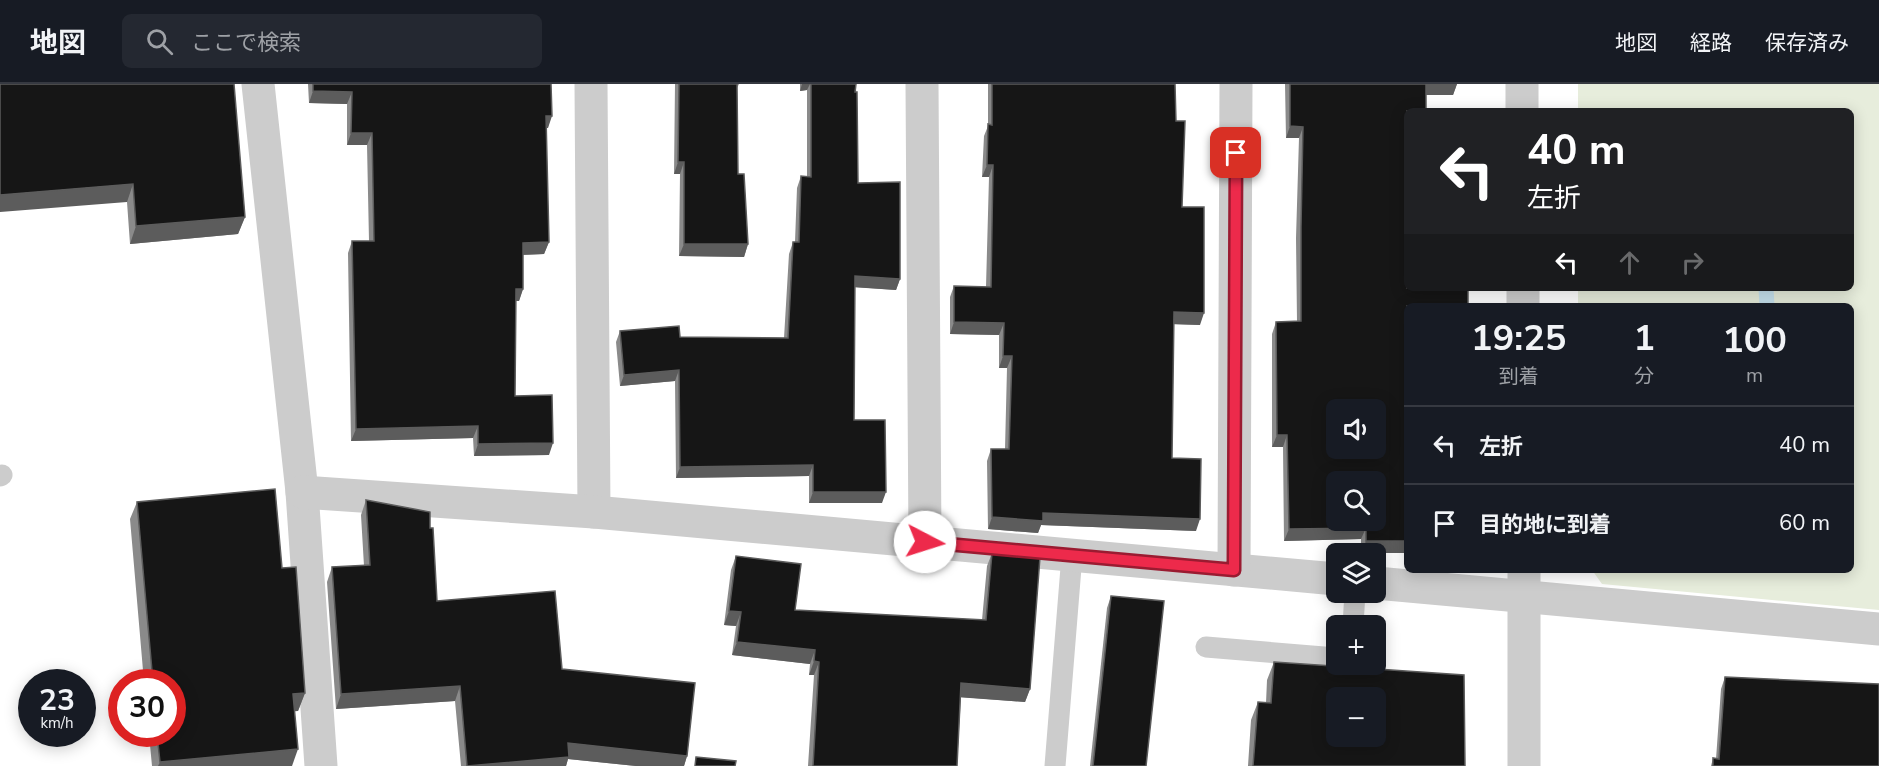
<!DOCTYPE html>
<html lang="ja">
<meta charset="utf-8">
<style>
:root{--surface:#171b24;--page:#242831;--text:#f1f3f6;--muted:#9ea1a6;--line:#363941}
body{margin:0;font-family:"Nunito Sans","Noto Sans JP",sans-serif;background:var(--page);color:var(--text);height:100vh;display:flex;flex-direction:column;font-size:22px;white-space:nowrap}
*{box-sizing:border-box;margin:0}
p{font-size:20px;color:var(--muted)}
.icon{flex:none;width:33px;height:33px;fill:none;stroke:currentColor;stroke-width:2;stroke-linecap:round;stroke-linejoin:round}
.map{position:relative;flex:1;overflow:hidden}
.panel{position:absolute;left:1404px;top:219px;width:450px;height:270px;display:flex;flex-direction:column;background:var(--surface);border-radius:9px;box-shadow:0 3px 15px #0003}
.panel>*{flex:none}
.guide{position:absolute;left:1404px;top:24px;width:450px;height:183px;border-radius:9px;box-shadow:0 3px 15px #0003;background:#202124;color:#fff;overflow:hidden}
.buttons{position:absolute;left:1326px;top:315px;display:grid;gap:12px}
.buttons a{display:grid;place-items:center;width:60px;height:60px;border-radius:9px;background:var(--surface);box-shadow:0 3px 15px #0003;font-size:30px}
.speed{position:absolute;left:18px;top:585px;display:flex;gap:12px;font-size:30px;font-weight:700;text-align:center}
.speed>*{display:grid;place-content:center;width:78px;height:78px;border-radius:50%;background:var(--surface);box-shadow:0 3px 15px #0003;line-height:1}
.speed small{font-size:15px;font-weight:400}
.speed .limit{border:9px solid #d22;background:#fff;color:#111}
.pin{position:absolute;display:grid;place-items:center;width:51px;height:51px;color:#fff;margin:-26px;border-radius:12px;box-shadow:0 3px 9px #0006}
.me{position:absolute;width:66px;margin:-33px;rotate:95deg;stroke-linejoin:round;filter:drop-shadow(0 0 4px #0008)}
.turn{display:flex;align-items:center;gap:21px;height:126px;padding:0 24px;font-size:27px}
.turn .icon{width:78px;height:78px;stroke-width:2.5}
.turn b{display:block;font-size:42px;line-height:51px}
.lanes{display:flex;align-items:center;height:57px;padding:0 24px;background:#0003;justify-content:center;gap:30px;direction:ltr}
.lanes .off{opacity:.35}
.eta{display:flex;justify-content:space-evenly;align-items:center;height:102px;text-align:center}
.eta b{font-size:36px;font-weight:700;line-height:42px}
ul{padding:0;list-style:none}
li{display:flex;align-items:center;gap:18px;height:78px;padding:0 24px;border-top:2px solid var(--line)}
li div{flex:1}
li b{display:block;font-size:22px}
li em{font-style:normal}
header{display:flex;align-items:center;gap:36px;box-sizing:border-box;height:84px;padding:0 30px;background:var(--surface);border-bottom:2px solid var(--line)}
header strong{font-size:28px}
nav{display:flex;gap:33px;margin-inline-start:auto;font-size:21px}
.search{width:420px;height:54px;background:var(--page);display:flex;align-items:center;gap:15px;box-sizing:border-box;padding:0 21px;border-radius:9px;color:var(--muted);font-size:22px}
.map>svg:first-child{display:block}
.green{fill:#e7eddc}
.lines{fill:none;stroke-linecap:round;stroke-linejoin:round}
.stream{stroke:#c7e2ee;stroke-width:15}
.service{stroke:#ccc;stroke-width:21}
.minor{stroke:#ccc;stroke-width:33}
.tertiary{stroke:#ccc;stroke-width:33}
.wall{fill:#8a8a8a}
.shaded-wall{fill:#5c5c5c}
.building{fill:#161616;stroke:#5c5c5c;stroke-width:1.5;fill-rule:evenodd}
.route-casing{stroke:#9a1b31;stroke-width:15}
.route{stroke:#ed2a4b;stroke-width:10}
</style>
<header>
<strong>地図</strong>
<div class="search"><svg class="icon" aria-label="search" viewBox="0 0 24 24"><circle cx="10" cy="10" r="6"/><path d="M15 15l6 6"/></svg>ここで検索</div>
<nav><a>地図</a><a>経路</a><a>保存済み</a></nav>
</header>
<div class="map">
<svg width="1879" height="682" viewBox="0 0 1879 682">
<rect width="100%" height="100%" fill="#fff"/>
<path class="green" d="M 1578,0 L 1879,0 L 1879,526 L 1602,500 L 1592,486 L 1851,486 L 1851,222 L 1578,222 L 1578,204 L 1851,204 L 1851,27 L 1578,27 Z"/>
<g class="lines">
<path class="stream" d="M 1766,204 L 1767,222"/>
<g class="service">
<path d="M 0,392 L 2,391"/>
<path d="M 1353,542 L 1355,508"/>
<path d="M 1206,563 L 1336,574"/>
<path d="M 1055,682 L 1072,471"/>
</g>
<g class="minor">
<path d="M 258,0 L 302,408 L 321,682"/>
<path d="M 591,0 L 594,428"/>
<path d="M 922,0 L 925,458"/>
<path d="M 302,408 L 594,428 L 1336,495"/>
<path d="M 1234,486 L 1236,0"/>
<path d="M 1376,499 L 1879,545"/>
</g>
<g class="tertiary">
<path d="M 1522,0 L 1522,27"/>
<path d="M 1523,204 L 1523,222"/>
<path d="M 1524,486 L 1524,682"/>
</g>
</g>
<g class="wall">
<path d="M 0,0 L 245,133 L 238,150 L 130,160 L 127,118 Z"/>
<path d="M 308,0 L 551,0 L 548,44 L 546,44 L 549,158 L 544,170 L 523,171 L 523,205 L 519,217 L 516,217 L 515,312 L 549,371 L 474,372 L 473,354 L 351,357 L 348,169 L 352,157 L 369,157 L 367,61 L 347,61 L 347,20 L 309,19 Z"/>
<path d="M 675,0 L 739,0 L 737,4 L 738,90 L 748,160 L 744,173 L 679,172 L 680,90 L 674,90 Z"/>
<path d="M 800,0 L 856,0 L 858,99 L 900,195 L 896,206 L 855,203 L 854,336 L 882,419 L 809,419 L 809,392 L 676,394 L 675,297 L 620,302 L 616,258 L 620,247 L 680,253 L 784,254 L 789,170 L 793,158 L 795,158 L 797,104 L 801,92 L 807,92 L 807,6 L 800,7 Z"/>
<path d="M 988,0 L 1175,0 L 1176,37 L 1182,123 L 1200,241 L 1173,240 L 1172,374 L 1196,447 L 1041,441 L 1038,449 L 988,445 L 987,377 L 991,365 L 1005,365 L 1007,284 L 999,284 L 999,251 L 950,250 L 950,213 L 954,202 L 986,203 L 989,93 L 982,93 L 984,52 L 988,42 Z"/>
<path d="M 1285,0 L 1457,0 L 1453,11 L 1426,11 L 1407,222 L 1407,469 L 1361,469 L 1361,455 L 1284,457 L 1283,363 L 1272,363 L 1272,250 L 1276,238 L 1297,237 L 1296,154 L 1299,54 L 1286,54 Z"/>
<path d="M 366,416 L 430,444 L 437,517 L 562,585 L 687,672 L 684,682 L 636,682 L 568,675 L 566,682 L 461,682 L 455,617 L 336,625 L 327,498 L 332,483 L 364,482 L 361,431 Z"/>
<path d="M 137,418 L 282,484 L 305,609 L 298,627 L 294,627 L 292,682 L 152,682 L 149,650 L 172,650 L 172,598 L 144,598 L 130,435 Z"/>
<path d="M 992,469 L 1030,605 L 1025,618 L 961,613 L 957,682 L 808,682 L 814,591 L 809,591 L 810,580 L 732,571 L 736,542 L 724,541 L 731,486 L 736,472 L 795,526 L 982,536 L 987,482 Z"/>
<path d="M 1111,512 L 1146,682 L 1090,682 L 1107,524 Z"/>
<path d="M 1274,578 L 1465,682 L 1248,682 L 1251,636 L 1258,618 L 1266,619 L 1267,596 Z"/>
<path d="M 1725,593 L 1879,682 L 1711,682 L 1713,674 L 1716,675 L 1721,605 Z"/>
</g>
<g class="shaded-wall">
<path d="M 802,0 L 810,0 L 807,6 L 800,7 Z"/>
<path d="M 1426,0 L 1457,0 L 1453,11 L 1422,11 Z"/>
<path d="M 313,7 L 352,8 L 347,20 L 309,19 Z"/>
<path d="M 546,32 L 552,32 L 548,44 L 542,44 Z"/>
<path d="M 1290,42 L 1303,43 L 1299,54 L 1286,54 Z"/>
<path d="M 351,49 L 372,49 L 367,61 L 347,61 Z"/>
<path d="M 678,78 L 684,78 L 680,90 L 674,90 Z"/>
<path d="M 987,81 L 993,81 L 989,93 L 982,93 Z"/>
<path d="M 133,100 L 127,118 L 0,128 L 0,111 Z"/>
<path d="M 245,133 L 238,150 L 130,160 L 136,142 Z"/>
<path d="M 549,158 L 544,170 L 518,171 L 523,159 Z"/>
<path d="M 684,160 L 748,160 L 744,173 L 679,172 Z"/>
<path d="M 855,192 L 900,195 L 896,206 L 851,203 Z"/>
<path d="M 516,205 L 523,205 L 519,217 L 512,217 Z"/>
<path d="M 1174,228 L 1204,229 L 1200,241 L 1169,240 Z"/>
<path d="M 954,238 L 1004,239 L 999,251 L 950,250 Z"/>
<path d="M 1003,272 L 1012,272 L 1007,284 L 999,284 Z"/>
<path d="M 679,286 L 675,297 L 620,302 L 624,291 Z"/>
<path d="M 478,342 L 473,354 L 351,357 L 356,345 Z"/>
<path d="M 1277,351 L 1287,351 L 1283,363 L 1272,363 Z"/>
<path d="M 553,359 L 549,371 L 474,372 L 478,360 Z"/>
<path d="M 813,381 L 809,392 L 676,394 L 680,383 Z"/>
<path d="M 813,408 L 886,408 L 882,419 L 809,419 Z"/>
<path d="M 1043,429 L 1200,435 L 1196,447 L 1041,441 L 1038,449 L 988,445 L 992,433 Z"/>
<path d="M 1366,444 L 1361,455 L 1284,457 L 1289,445 Z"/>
<path d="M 1366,457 L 1407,457 L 1407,469 L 1361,469 Z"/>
<path d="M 729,527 L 741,528 L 736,542 L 724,541 Z"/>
<path d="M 737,558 L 815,566 L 810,580 L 732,571 Z"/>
<path d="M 814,577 L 819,578 L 814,591 L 809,591 Z"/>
<path d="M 961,599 L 1030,605 L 1025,618 L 956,613 Z"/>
<path d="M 460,602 L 455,617 L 336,625 L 341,610 Z"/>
<path d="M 305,609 L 298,627 L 286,628 L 293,610 Z"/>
<path d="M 568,659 L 687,672 L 684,682 L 636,682 L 568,675 L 566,682 L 467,682 Z"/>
<path d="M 298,665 L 292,682 L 158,682 L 160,678 Z"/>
</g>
<g class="building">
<path d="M 0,0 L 234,0 L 245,133 L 136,142 L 133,100 L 0,111 Z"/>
<path d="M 313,0 L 551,0 L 552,32 L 546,32 L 549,158 L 523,159 L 523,205 L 516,205 L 515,312 L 552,311 L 553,359 L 478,360 L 478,342 L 356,345 L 352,157 L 374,157 L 372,49 L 351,49 L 352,8 L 313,7 Z"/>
<path d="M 679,0 L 737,0 L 738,90 L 744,90 L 748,160 L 684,160 L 684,78 L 678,78 Z"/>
<path d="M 811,0 L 856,0 L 855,8 L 857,8 L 858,99 L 900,98 L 900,195 L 855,192 L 854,336 L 885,336 L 886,408 L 813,408 L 813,381 L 680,383 L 679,286 L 624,291 L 620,247 L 679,242 L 680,253 L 788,254 L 793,158 L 799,158 L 801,92 L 811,93 Z"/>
<path d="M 992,0 L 1175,0 L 1176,37 L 1185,37 L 1182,123 L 1204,123 L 1204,229 L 1174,228 L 1172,374 L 1201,375 L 1200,435 L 1043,429 L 1043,437 L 992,433 L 991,365 L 1009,365 L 1012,272 L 1003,272 L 1004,239 L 954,238 L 954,202 L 991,203 L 993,81 L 987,81 L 988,40 L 992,41 Z"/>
<path d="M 1290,0 L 1426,0 L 1426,27 L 1407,27 L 1407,204 L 1468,204 L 1468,222 L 1407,222 L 1407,457 L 1366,457 L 1366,444 L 1289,445 L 1287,351 L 1277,351 L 1276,238 L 1301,237 L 1301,143 L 1303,43 L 1290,42 ZM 1336,326 L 1376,326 L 1376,364 L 1336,364 ZM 1336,398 L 1376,398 L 1376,436 L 1336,436 Z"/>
<path d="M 275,405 L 282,484 L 296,483 L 305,609 L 293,610 L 298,665 L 160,678 L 157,650 L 172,650 L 172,598 L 153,598 L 137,418 Z"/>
<path d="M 366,416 L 430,428 L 430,444 L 433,444 L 437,517 L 555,507 L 562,585 L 695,599 L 687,672 L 568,659 L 569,673 L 467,682 L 460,602 L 341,610 L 332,483 L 370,481 Z"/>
<path d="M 992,469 L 1040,473 L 1030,605 L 961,599 L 957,682 L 813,682 L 819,578 L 814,577 L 815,566 L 737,558 L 741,528 L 729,527 L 736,472 L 801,480 L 795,526 L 986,536 Z"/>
<path d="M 1111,512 L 1164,517 L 1146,682 L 1093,682 Z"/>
<path d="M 1274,578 L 1464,591 L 1465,682 L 1253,682 L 1258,618 L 1271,619 ZM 1336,614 L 1376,614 L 1376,652 L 1336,652 Z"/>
<path d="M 1725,593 L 1879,600 L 1879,682 L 1713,682 L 1713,674 L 1719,675 Z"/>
<path d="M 696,673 L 736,677 L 735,682 L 695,682 Z"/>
</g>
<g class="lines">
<defs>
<path id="route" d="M 925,458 L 1234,486 L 1236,69"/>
</defs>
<use href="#route" class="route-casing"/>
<use href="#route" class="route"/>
</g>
</svg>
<div class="buttons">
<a><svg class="icon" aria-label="sound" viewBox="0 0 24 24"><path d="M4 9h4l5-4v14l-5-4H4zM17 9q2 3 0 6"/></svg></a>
<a><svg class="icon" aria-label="search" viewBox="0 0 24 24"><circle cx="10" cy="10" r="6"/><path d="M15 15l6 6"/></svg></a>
<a><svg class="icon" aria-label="layers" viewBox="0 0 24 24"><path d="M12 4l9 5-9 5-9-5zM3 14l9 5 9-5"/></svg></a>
<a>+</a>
<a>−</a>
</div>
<div class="speed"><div>23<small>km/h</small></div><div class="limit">30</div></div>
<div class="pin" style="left:1236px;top:69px;background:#d93025"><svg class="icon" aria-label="arrive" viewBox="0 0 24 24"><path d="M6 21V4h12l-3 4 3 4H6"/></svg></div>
<svg class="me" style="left:925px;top:458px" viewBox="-20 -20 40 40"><circle r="19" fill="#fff"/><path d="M0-13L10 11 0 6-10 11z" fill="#ed2a4b"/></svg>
<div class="guide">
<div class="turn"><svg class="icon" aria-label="left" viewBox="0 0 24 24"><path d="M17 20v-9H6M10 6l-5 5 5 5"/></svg><div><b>40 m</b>左折</div></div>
<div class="lanes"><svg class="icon" aria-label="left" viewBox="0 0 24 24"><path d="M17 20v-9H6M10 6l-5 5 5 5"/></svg><svg class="icon off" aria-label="ahead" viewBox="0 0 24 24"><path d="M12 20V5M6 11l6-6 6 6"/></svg><svg class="icon off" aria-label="right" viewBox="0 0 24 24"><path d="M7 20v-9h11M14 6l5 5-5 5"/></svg></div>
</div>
<section class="panel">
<div class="eta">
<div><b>19:25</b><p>到着</p></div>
<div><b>1</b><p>分</p></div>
<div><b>100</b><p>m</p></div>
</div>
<ul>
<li><svg class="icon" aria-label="left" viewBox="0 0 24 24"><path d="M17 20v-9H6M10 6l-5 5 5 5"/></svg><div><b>左折</b></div><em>40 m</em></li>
<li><svg class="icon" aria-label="arrive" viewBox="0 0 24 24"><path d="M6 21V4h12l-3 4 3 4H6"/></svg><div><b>目的地に到着</b></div><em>60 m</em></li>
</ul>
</section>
</div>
